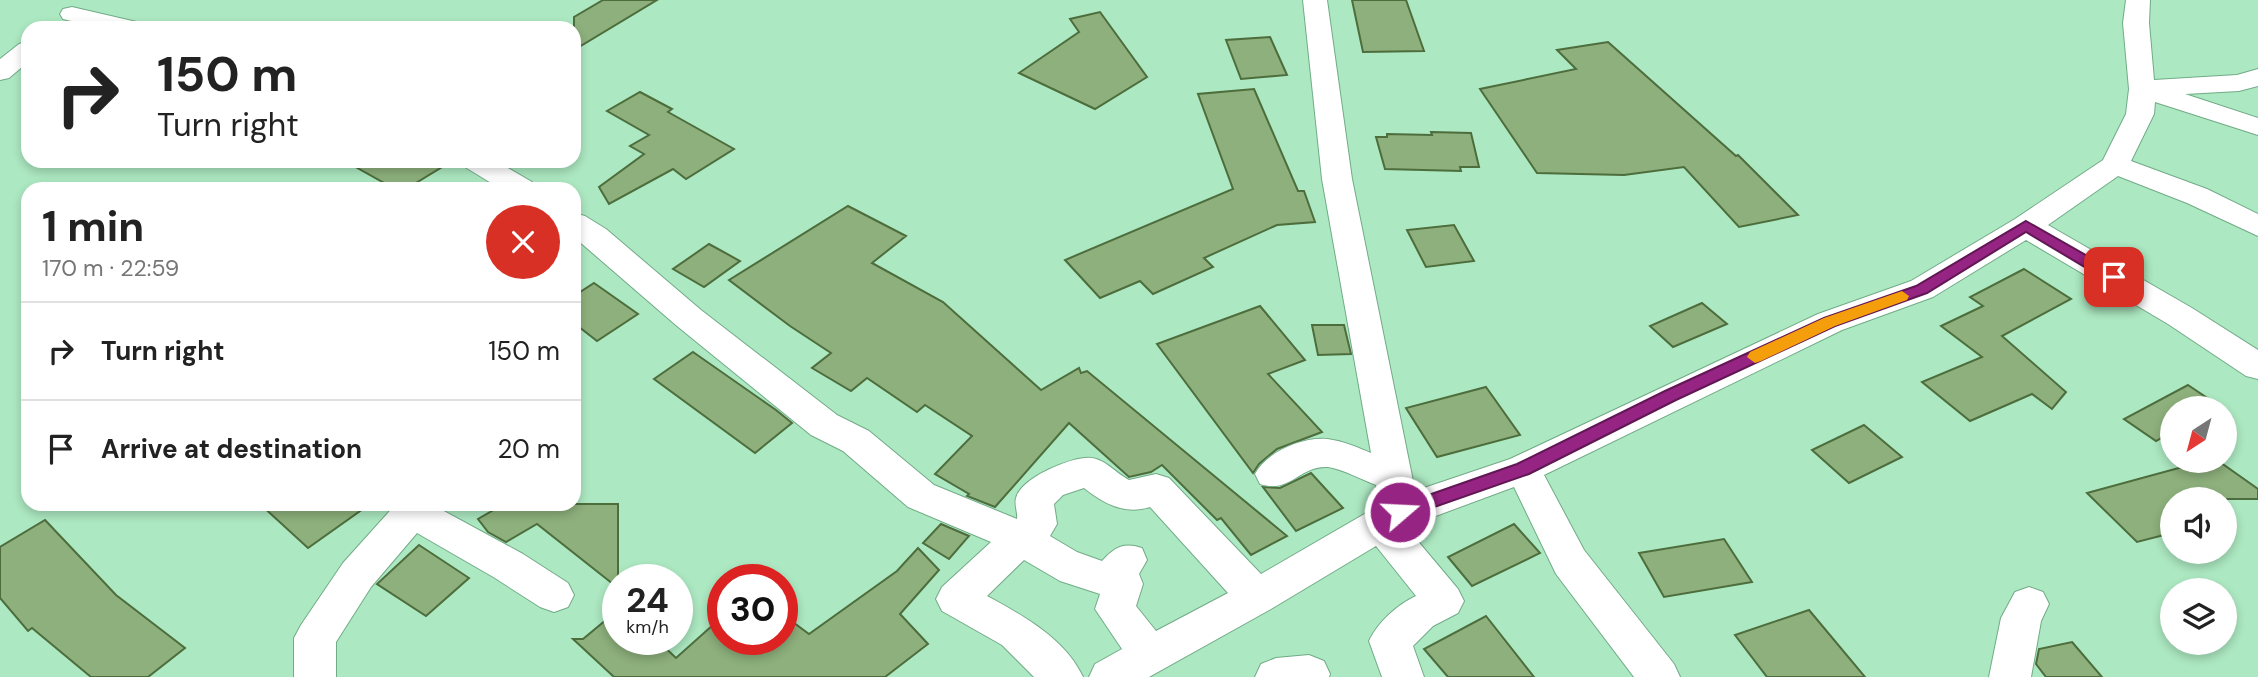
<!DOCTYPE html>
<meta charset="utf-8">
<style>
:root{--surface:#fff;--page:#f2f2f2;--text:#222;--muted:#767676;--line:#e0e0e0}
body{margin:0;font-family:"DM Sans",sans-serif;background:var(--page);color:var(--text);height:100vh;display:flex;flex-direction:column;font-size:26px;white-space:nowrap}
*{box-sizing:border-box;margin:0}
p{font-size:23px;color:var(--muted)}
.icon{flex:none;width:38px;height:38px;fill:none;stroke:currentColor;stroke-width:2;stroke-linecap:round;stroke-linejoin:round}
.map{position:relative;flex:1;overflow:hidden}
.sheet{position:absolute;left:21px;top:182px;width:560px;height:329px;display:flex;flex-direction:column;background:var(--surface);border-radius:21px;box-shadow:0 4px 10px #0003}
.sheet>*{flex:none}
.guide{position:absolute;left:21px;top:21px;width:560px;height:147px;border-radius:21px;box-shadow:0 4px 10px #0003;background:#fff;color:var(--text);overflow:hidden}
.needle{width:46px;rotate:216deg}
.fabs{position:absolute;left:2160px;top:396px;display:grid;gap:14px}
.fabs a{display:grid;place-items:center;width:77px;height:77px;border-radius:50%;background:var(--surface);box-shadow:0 4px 10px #0003;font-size:35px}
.speed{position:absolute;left:602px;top:564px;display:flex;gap:14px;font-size:35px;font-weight:700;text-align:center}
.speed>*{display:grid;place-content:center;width:91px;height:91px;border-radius:50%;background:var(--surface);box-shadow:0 4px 10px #0003;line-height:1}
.speed small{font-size:18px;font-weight:400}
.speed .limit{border:10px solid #d22;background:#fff;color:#111}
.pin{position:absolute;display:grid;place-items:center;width:60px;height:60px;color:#fff;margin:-30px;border-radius:14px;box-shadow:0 4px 10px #0006}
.me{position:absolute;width:77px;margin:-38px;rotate:71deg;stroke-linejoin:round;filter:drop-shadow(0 0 5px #0008)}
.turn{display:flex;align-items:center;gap:24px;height:147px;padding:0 21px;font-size:32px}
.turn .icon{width:91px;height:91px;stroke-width:2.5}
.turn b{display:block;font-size:49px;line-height:60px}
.round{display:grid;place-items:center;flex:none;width:74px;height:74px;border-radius:37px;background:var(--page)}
.summary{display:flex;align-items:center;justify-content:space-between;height:119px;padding:0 21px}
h1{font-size:42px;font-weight:700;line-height:52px}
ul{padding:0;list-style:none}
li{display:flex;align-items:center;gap:21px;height:98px;padding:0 21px;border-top:2px solid var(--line)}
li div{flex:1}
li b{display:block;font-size:26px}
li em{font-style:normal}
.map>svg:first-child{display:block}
.building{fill:#8db07c;stroke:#4d6d3d;stroke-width:2}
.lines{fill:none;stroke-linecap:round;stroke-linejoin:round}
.street-casing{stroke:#71ab87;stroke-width:2}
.street{fill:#fff;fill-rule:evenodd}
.route{fill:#962483;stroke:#621755;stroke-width:2}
.slow{fill:#f59e0b}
</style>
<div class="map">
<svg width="2258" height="677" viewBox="0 0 2258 677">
<rect width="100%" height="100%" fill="#ace8c1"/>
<g class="building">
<path d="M 603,0 L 657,0 L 574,50 L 574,17 Z"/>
<path d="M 1352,0 L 1406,0 L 1424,51 L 1363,52 Z"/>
<path d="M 1100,12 L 1147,77 L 1095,109 L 1019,73 L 1079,32 L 1070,19 Z"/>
<path d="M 1270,37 L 1287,75 L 1241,79 L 1226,40 Z"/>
<path d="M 1608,42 L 1736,156 L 1738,155 L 1798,215 L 1739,227 L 1684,167 L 1624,175 L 1537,173 L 1480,89 L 1576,69 L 1557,50 Z"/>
<path d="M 1254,89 L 1298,191 L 1304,191 L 1315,222 L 1277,225 L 1204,258 L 1213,267 L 1153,294 L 1140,281 L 1100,298 L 1065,260 L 1233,189 L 1198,94 Z"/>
<path d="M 640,92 L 672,109 L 668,112 L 734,149 L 686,179 L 673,169 L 609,204 L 599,187 L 644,154 L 630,146 L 649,135 L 607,111 Z"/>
<path d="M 1431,132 L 1471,133 L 1479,167 L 1460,167 L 1461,171 L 1385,169 L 1376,137 L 1387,137 L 1387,134 L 1432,135 Z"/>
<path d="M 345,161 L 452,161 L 406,189 L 395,189 Z"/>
<path d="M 848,206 L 906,236 L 872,263 L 943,302 L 1041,390 L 1079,368 L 1081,373 L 1087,371 L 1287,536 L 1251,555 L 1221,518 L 1217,520 L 1162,465 L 1151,472 L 1129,477 L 1069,423 L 995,507 L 967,496 L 969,494 L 935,474 L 972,436 L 925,405 L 917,412 L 867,378 L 851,391 L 812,368 L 831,353 L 790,326 L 729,280 Z"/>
<path d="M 1454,225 L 1474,261 L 1426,267 L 1407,230 Z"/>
<path d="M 709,244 L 740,261 L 704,287 L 673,269 Z"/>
<path d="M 2024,269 L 2071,299 L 2002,336 L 2066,392 L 2052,409 L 2032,394 L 1970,421 L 1922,382 L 1982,357 L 1941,326 L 1983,306 L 1970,297 Z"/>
<path d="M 594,283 L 638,314 L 597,341 L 574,323 L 574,296 Z"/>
<path d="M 1702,303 L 1727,324 L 1673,347 L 1650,326 Z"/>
<path d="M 1260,306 L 1305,360 L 1268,374 L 1322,432 L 1277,449 L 1259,464 L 1253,473 L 1157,344 Z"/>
<path d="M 1312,325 L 1344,325 L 1351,354 L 1318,355 Z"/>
<path d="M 693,352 L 776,410 L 792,423 L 755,453 L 654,379 Z"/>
<path d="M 2188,385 L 2219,406 L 2172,408 L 2172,432 L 2156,441 L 2124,419 Z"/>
<path d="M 1486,387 L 1520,435 L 1437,457 L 1406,408 Z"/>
<path d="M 1864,425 L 1902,457 L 1849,483 L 1812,450 Z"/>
<path d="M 2208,460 L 2217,460 L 2258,489 L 2258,499 L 2172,499 L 2172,533 L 2137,542 L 2087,493 Z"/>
<path d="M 1311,473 L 1343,508 L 1296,531 L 1263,487 L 1280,488 Z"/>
<path d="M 260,504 L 370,504 L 308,548 Z"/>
<path d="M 504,504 L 618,504 L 618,588 L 537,524 L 506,542 L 488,532 L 478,519 Z"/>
<path d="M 45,520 L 116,595 L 185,648 L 148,677 L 91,677 L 32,628 L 28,631 L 0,598 L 0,547 Z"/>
<path d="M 941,524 L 969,536 L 949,559 L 923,543 Z"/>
<path d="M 1514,524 L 1540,553 L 1472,586 L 1448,557 Z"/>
<path d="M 1724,539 L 1752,582 L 1664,597 L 1639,553 Z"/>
<path d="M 419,545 L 469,578 L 426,616 L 377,584 Z"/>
<path d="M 918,548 L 939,570 L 900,614 L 928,644 L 885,677 L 614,677 L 573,639 L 583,639 L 618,610 L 618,639 L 656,639 L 676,658 L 723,616 L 723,639 L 782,639 L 782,614 L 809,634 L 897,571 Z"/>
<path d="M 1809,610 L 1865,677 L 1767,677 L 1735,635 Z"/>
<path d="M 1486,616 L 1534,677 L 1448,677 L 1424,649 Z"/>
<path d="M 2072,642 L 2102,677 L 2046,677 L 2036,664 L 2039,649 Z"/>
</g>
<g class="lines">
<defs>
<g id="street">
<path d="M 1303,0 L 1327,0 L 1352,179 L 1415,491 L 1510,459 L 1818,314 L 1911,281 L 2015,219 L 2103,160 L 2126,114 L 2129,89 L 2123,23 L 2126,0 L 2150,0 L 2149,23 L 2154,80 L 2237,75 L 2258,69 L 2258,86 L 2239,91 L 2185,94 L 2258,118 L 2258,135 L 2155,102 L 2154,114 L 2131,161 L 2207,189 L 2258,214 L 2258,236 L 2187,203 L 2118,176 L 2048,225 L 2192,308 L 2258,350 L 2258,379 L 2246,376 L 2168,324 L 2026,240 L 1933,297 L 1842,330 L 1544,475 L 1584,550 L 1674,664 L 1680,677 L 1634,677 L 1556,574 L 1514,487 L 1406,527 L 1458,589 L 1464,601 L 1458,613 L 1433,626 L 1413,646 L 1424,677 L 1382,677 L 1369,641 C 1378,622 1397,605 1416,596 L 1376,546 L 1271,609 L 1149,677 L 1089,677 L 1095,664 L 1122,649 L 1095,609 L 1100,594 L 1060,581 L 1024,560 L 987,596 C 1022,615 1065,638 1083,677 L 1034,677 L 1002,645 L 942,611 L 936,599 L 942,587 L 991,542 L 908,507 L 843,451 L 811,435 L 677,326 L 574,237 L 574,213 L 585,216 L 606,229 L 701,310 L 837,415 L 869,431 L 934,485 L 1017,519 C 1018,513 1014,504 1016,498 C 1021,478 1072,456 1091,458 C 1105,459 1117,474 1129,480 L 1156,474 L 1169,478 L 1261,574 L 1380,505 L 1376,485 C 1362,480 1343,469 1328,467 C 1300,465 1290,494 1260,484 L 1255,474 C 1267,451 1307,434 1333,440 C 1346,442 1359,448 1371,453 L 1322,179 ZM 1084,488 C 1104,504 1125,515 1150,507 L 1228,593 L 1156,631 L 1136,606 L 1143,584 L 1139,574 L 1147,560 L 1142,548 C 1123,542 1115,547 1102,561 L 1077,552 L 1050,536 L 1057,524 L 1054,504 L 1063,495 Z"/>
<path d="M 72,7 L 141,23 L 145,28 L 100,28 L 63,19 L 60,14 L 63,9 Z"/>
<path d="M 28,41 L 28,62 L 9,78 L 0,80 L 0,59 L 19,44 Z"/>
<path d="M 461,161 L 496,161 L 532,182 L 537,189 L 501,189 L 465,167 Z"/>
<path d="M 396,504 L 431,504 L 523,554 L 568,583 L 574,595 L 568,607 L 554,612 L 540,607 L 495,578 L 417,533 L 371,587 L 336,642 L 336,677 L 294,677 L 294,638 L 301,625 L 343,563 Z"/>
<path d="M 2029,587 L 2043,592 L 2049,604 L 2041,621 L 2031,677 L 1989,677 L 2001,618 L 2015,592 Z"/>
<path d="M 1309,655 L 1324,661 L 1330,674 L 1329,677 L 1255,677 L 1261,664 L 1276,658 Z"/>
</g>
</defs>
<use href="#street" class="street-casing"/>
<use href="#street" class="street"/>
</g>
<path class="route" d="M 2026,221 L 2119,274 L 2121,277 L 2119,281 L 2108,281 L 2026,232 L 1927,293 L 1835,326 L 1676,400 L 1529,474 L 1400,519 L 1394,517 L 1391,512 L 1394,507 L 1517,464 L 1665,391 L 1824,318 L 1916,286 Z"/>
<path class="slow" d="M 1902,291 L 1909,296 L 1907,300 L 1835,326 L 1761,361 L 1755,363 L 1747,357 L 1750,352 L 1824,318 Z"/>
</svg>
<div class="fabs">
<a><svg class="needle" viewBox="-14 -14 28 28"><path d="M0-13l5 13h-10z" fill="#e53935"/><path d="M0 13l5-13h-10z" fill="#767676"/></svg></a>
<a><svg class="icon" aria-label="sound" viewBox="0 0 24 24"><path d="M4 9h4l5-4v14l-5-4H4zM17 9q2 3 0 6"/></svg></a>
<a><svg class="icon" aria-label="layers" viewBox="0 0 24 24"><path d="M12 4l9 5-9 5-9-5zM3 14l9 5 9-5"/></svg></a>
</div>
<div class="speed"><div>24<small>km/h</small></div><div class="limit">30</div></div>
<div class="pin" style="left:2114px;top:277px;background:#d93025"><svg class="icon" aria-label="arrive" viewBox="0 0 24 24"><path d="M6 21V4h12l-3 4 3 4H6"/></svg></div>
<svg class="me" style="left:1400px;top:512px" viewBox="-20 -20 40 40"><circle r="17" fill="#962483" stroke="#fff" stroke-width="3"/><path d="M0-11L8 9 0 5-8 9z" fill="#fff"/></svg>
<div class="guide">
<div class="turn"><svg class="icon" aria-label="right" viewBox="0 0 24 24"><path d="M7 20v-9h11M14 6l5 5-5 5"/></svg><div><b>150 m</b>Turn right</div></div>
</div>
<section class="sheet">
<div class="summary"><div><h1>1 min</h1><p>170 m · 22:59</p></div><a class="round" style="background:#d93025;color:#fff"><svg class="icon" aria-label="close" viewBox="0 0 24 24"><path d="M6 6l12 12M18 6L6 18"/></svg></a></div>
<ul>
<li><svg class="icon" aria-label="right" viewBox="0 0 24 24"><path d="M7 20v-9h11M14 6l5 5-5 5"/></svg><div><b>Turn right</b></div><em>150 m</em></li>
<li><svg class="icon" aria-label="arrive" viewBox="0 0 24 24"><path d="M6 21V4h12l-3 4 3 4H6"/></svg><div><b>Arrive at destination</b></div><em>20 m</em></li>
</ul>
</section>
</div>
